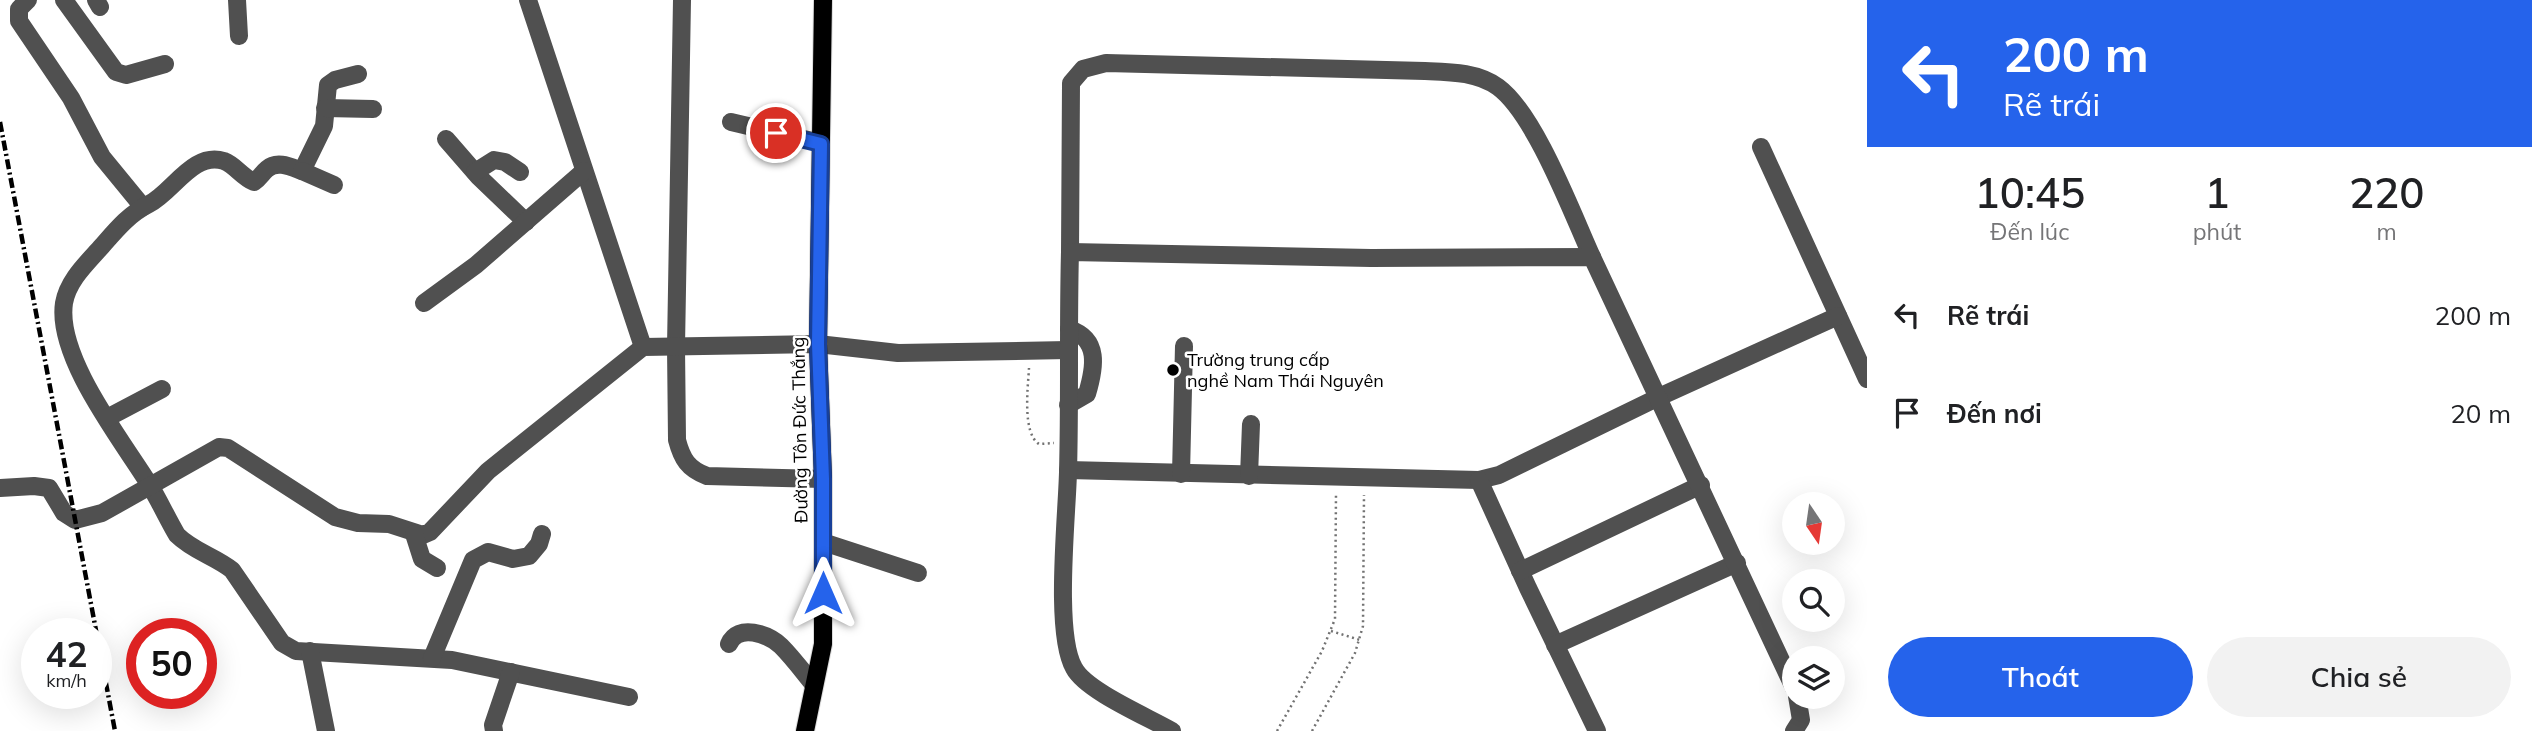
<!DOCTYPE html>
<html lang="vi">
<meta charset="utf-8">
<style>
:root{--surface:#fff;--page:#f2f2f2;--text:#202124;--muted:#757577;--accent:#2563eb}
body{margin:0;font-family:Mulish,sans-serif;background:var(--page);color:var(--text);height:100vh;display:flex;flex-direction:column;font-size:26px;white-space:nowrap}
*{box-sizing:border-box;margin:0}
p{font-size:23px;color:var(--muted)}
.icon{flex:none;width:38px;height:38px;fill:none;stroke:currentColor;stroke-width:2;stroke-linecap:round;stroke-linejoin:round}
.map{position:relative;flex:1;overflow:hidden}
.drawer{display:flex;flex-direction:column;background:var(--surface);width:665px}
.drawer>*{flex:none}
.top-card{background:#2563eb;color:#fff;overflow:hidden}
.needle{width:46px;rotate:167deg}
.fabs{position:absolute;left:1782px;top:492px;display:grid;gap:14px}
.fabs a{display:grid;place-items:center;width:63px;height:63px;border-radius:50%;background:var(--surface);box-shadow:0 7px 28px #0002;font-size:35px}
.speed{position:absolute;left:21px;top:618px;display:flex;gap:14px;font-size:35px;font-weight:700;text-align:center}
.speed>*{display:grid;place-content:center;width:91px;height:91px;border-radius:50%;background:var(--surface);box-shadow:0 7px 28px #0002;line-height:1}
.speed small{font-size:18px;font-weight:400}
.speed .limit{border:10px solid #d22;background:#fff;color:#111}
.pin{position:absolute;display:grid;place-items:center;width:60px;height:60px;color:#fff;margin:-30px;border:4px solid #fff;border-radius:50%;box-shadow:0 2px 7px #0007}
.me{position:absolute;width:77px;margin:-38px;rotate:0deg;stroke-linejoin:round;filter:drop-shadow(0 0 5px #0008)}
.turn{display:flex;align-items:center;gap:24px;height:147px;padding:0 21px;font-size:32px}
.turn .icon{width:91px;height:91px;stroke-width:2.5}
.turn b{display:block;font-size:49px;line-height:60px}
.eta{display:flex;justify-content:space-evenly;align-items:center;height:119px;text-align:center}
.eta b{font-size:42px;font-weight:600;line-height:49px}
.cta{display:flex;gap:14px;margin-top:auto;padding:14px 21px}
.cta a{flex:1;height:80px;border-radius:42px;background:var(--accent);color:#fff;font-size:28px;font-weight:600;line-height:80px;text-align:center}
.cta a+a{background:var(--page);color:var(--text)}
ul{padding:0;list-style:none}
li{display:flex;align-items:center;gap:21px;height:98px;padding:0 21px}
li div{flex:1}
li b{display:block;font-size:26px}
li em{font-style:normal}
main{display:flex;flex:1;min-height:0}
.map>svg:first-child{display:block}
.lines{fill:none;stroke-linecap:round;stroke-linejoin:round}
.major-casing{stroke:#dbdbdb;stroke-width:20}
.path{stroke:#727272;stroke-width:2.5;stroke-dasharray:2 3.5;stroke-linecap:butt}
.minor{stroke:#505050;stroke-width:18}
.major{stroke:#000;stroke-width:18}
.rail{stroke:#000;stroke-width:4.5;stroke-dasharray:10 3.5 2 3.5;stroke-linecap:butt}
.route-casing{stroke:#184099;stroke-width:18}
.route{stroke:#2563eb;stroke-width:12}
.poi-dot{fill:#000;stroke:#fff;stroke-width:2.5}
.labels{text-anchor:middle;stroke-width:5;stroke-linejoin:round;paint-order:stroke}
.poi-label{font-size:18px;fill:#000;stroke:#fff;text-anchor:start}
.street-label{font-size:18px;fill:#000;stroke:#fff}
</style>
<main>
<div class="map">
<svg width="1867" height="731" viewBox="0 0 1867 731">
<rect width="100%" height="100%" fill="#fff"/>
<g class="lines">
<defs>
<path id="major" d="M 805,731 L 823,644 L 823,479 L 818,344 L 823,0"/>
</defs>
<use href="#major" class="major-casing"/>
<g class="path">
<path d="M 1029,368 C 1028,387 1022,433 1039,444 L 1054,443"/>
<path d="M 1331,631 L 1360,640"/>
<path d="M 1277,731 L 1322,651 L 1335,619 L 1336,493"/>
<path d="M 1312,731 L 1355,653 L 1363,626 L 1364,495"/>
</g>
<g class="minor">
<path d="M 28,0 L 19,9 L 19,21 L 71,98 L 102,157 L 143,207"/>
<path d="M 64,0 L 116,72 L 126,75 L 165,64"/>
<path d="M 96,0 L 100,7"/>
<path d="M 237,0 L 239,36"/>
<path d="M 528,0 L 643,347"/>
<path d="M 682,0 L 676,347 L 677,440 C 682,459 688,469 707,476 L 823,479"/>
<path d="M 358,74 L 335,80 L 328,85 L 324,126 L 302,171 C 291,167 277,160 267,169 C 262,173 260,178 254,182 C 242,177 235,165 224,161 C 193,151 173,192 149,204 C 129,214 116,230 102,246 C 87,263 68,280 64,303 C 56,357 121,439 149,484 C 159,500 167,518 177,535 C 193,551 214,556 232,570 L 282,643 L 296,651 L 452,660 L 629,697"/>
<path d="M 325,108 L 373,109"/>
<path d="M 731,122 L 821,143"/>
<path d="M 446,139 L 479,177 L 526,222"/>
<path d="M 1761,147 L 1867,379"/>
<path d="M 302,171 L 334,185"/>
<path d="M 475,172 L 494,160 L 505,162 L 520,172"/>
<path d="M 1070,252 L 1071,83 L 1083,69 L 1106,63 L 1425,71 C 1451,72 1477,72 1498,87 C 1535,114 1572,213 1592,257"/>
<path d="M 424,303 L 476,265 L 584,171"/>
<path d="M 1068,405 L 1087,394 C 1095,367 1100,339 1069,329"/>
<path d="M 107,418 L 162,389"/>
<path d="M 1068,470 L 1479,480 L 1499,475 L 1659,397 L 1838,316"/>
<path d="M 1181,474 L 1184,346"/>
<path d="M 1249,476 L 1251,424"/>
<path d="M 1479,480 L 1528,588 L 1597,731"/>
<path d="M 0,488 L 34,486 L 49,488 L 64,513 L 75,520 L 102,513 L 219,447 L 228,448 L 335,517 L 358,523 L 389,524 L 423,535 L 430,532 L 488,471 L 643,347 L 818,344 L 898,353 L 1068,350"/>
<path d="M 414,534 L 422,559 L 437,568"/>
<path d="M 823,542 L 918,573"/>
<path d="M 1520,571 L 1701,485"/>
<path d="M 729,644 C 738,623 768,634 781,646 C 793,658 804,673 814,685"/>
<path d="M 1555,645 L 1737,563"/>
<path d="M 310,651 L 326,731"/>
<path d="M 432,658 L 473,560 L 488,552 L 513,559 L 529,556 L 539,544 L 542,534"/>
<path d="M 494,731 L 493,725 L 511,672"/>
<path d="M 1172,731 C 1148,717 1086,691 1074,668 C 1054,633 1067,516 1068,472 C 1070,399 1068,325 1070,252 L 1371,258 L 1592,257 L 1794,688"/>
<path d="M 1794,731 L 1801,720 L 1797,696"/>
</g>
<use href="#major" class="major"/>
<path class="rail" d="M 0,122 L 115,731"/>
</g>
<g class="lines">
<defs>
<path id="route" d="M 776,133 L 821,144 L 818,344 L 823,479 L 823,593"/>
</defs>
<use href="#route" class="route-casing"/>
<use href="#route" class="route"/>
</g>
<circle class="poi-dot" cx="1173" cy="370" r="7"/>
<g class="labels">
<g class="poi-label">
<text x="1187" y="366">Trường trung cấp<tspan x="1187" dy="21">nghề Nam Thái Nguyên</tspan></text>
</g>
<g class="street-label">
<text transform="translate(800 430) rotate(-91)" y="6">Đường Tôn Đức Thắng</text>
</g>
</g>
</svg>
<div class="fabs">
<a><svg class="needle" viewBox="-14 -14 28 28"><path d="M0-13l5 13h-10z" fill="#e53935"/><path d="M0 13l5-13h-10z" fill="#757577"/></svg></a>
<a><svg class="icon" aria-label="search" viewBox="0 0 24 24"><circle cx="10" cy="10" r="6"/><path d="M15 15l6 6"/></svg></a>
<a><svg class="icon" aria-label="layers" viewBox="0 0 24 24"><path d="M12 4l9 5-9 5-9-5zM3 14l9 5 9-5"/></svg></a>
</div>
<div class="speed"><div>42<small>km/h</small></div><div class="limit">50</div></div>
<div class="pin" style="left:776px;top:133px;background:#d93025"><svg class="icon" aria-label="arrive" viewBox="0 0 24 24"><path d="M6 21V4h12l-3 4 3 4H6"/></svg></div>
<svg class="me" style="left:823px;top:593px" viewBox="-20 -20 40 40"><path d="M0-17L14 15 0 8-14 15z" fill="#2563eb" stroke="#fff" stroke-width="4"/></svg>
</div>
<section class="drawer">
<div class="top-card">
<div class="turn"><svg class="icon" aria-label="left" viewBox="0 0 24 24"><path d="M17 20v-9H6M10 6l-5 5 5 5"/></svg><div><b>200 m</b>Rẽ trái</div></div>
</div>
<div class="eta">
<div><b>10:45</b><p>Đến lúc</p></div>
<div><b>1</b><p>phút</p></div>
<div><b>220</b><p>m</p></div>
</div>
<ul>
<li><svg class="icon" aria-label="left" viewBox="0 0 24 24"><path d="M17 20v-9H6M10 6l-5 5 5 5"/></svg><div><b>Rẽ trái</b></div><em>200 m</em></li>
<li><svg class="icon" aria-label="arrive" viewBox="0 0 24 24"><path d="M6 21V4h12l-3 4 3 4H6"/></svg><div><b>Đến nơi</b></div><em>20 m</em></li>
</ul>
<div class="cta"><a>Thoát</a><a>Chia sẻ</a></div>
</section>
</main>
